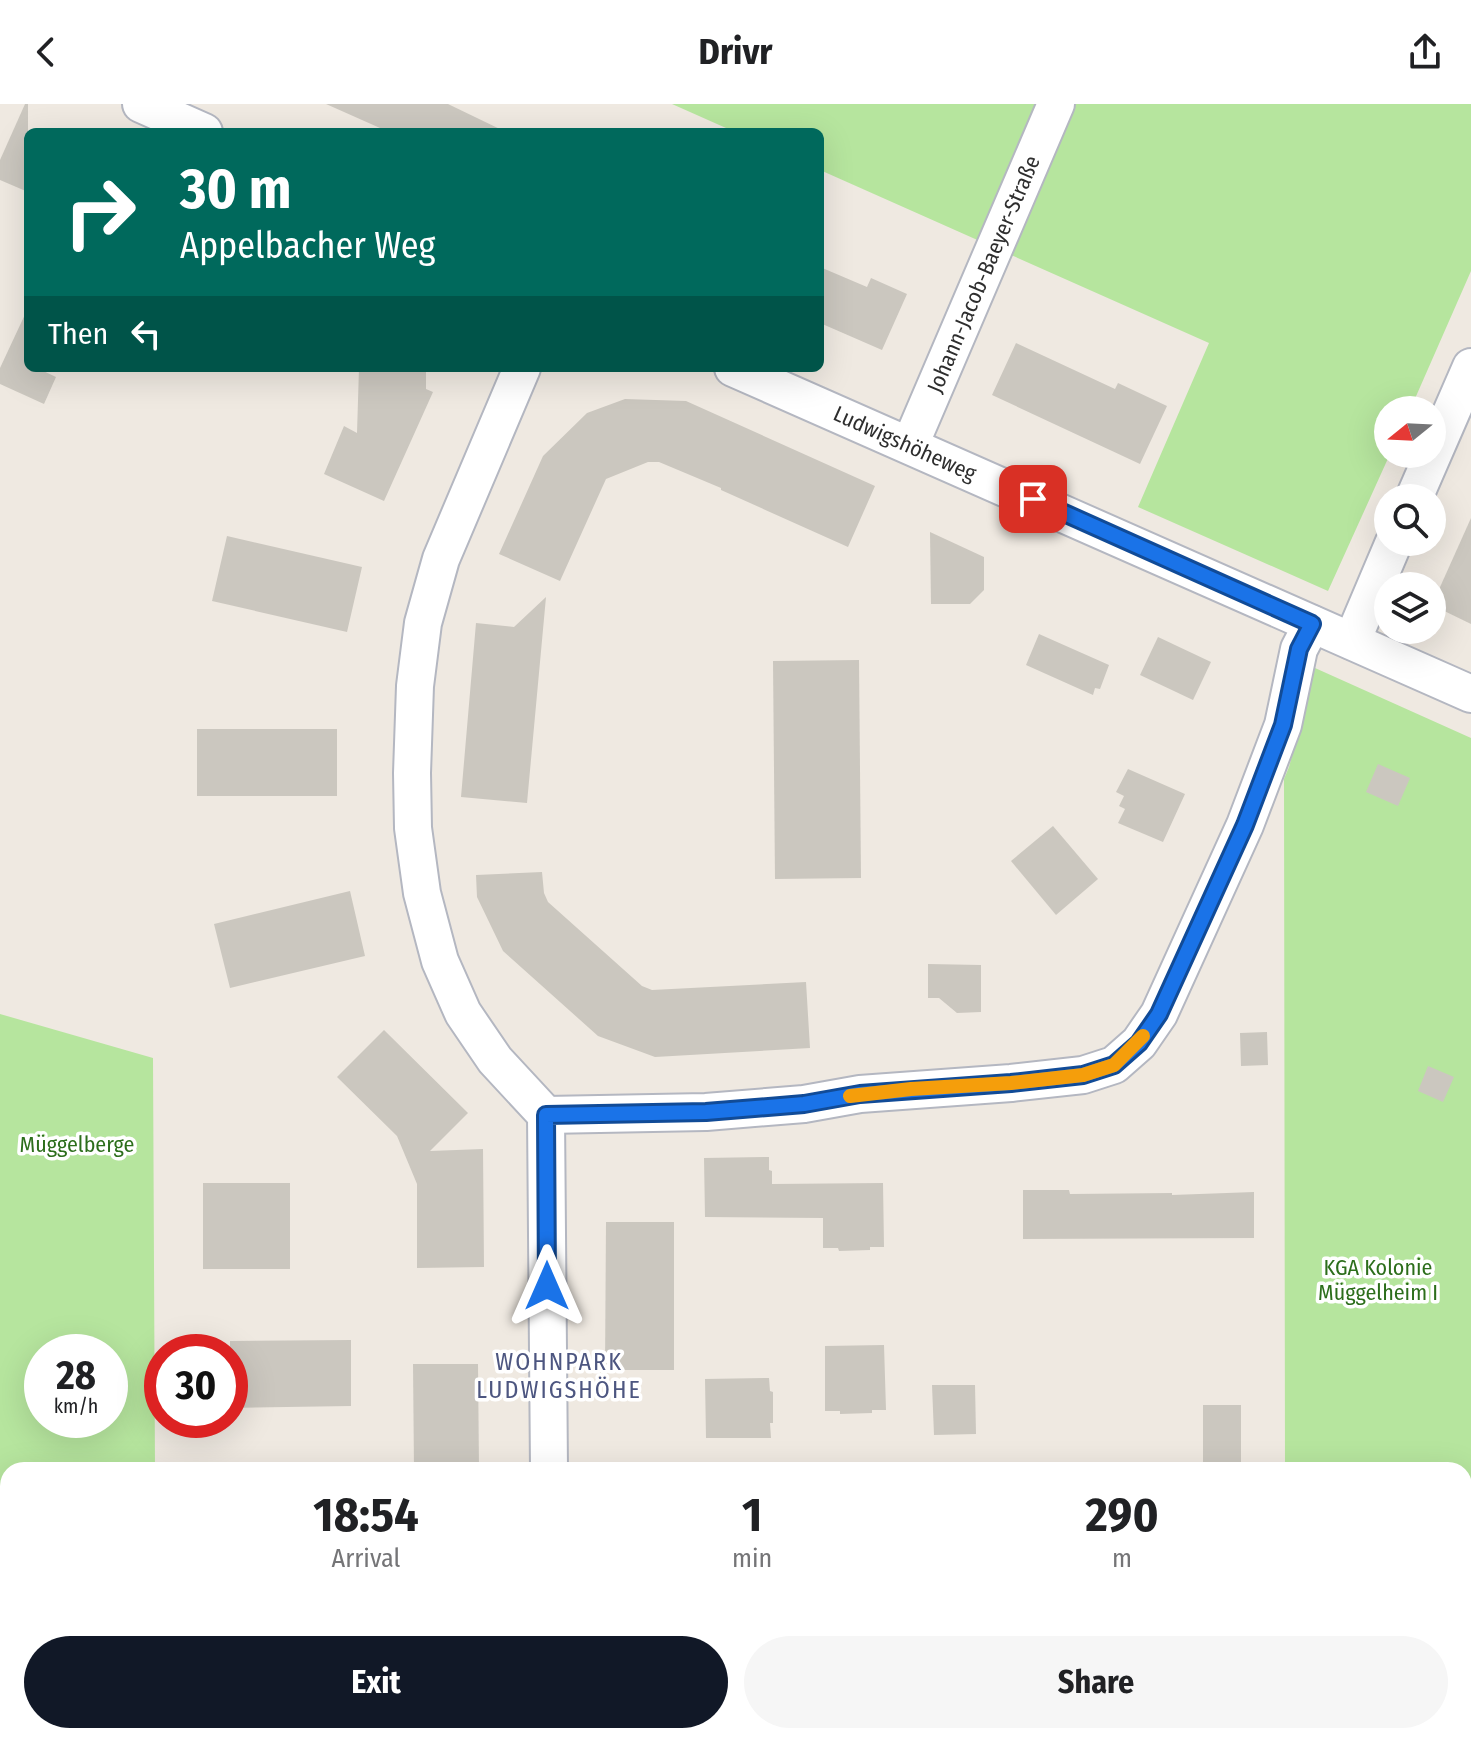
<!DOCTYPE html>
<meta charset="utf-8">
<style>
:root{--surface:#fff;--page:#f6f6f6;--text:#202124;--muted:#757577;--accent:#111827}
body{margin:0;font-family:"Fira Sans Condensed",sans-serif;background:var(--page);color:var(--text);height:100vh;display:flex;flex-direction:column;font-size:30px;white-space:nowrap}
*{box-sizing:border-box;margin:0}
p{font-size:26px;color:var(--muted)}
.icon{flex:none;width:44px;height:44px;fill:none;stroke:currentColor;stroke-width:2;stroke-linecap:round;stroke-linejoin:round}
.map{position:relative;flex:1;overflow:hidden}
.drawer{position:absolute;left:0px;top:1358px;width:1472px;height:282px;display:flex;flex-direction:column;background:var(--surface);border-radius:24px 24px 0 0;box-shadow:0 8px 32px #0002}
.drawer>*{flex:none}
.banner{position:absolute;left:24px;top:24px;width:800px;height:244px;border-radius:12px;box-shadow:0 8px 32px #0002;background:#00695c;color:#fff;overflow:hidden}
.needle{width:52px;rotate:252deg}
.tools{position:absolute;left:1374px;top:292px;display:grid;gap:16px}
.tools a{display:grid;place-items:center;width:72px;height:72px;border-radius:50%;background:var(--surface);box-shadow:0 8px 32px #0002;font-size:40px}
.speed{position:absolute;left:24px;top:1230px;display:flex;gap:16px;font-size:40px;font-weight:700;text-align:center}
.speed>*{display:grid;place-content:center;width:104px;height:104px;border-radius:50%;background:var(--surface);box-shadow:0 8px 32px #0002;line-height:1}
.speed small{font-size:20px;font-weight:400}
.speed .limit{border:12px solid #d22;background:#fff;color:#111}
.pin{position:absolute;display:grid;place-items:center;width:68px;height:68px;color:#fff;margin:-34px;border-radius:16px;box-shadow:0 4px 12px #0006}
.me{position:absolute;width:88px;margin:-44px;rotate:0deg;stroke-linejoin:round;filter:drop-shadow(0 0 6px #0008)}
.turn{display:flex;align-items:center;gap:28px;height:168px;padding:0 24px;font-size:36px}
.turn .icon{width:104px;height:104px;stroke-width:2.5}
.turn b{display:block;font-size:56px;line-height:68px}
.then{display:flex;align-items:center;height:76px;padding:0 24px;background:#0003;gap:16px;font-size:30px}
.eta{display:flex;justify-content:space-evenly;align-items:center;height:136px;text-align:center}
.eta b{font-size:48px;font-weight:700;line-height:56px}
.cta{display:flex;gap:16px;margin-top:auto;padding:16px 24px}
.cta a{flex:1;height:92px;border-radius:48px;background:var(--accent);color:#fff;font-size:32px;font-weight:700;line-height:92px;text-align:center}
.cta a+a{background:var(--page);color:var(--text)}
header{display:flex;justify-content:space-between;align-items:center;height:104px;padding:0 24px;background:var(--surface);font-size:36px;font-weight:700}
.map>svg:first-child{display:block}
.green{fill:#b6e59e;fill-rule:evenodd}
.building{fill:#cbc7bf}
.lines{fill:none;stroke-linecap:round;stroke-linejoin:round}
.street-casing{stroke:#b4b7c1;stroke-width:40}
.street{stroke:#fff;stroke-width:36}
.route-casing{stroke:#114b97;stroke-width:20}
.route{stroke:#1a73e8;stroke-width:14}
.slow{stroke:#f59e0b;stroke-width:14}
.labels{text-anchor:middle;stroke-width:7;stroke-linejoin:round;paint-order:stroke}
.street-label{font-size:22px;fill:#2e2e2e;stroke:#fff}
.park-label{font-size:22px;fill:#2c6e1b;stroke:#fff}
.neighbourhood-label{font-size:24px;letter-spacing:2px;fill:#4d5680;stroke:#fff}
</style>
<header><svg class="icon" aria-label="back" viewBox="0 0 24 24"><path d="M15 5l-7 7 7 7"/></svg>Drivr<svg class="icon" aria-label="share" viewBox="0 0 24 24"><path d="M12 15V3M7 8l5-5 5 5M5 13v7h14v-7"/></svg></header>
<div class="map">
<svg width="1471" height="1639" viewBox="0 0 1471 1639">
<rect width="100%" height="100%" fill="#efe9e1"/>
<g class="green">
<path d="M 672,0 L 1471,0 L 1471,167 L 1410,306 L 1388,306 L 1388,350 L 1390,350 L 1328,487 L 1138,403 L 1209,239 L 820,66 L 820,28 L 735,28 Z"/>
<path d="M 1315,564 L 1471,634 L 1471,1639 L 1285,1639 L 1286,1632 L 1464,1632 L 1464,1366 L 1285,1366 L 1284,675 L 1289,663 Z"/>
<path d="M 0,910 L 153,954 L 155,1366 L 8,1366 L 8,1632 L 156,1632 L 156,1639 L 0,1639 ZM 42,1248 L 110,1248 L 110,1316 L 42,1316 Z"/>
</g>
<g class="building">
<path d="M 25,0 L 28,0 L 28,88 L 0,76 L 0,56 Z"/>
<path d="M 326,0 L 448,0 L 506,28 L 389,28 Z"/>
<path d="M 820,163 L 867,183 L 871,174 L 907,190 L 882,246 L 820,219 Z"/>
<path d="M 28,204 L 28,264 L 37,264 L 56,273 L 44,300 L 0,280 L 0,264 Z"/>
<path d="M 1016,239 L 1115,285 L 1118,279 L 1167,302 L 1140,360 L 992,291 Z"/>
<path d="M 359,264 L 426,264 L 426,285 L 433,288 L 384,397 L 324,370 L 344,322 L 357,329 Z"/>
<path d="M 625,295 L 686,297 L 875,382 L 848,443 L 721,386 L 721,384 L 659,358 L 648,358 L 606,375 L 560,477 L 499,450 L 543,352 L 587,309 Z"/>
<path d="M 1471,414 L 1471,520 L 1432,501 Z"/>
<path d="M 930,428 L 984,453 L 984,486 L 970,500 L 931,500 Z"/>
<path d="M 227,432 L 362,463 L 347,528 L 212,497 Z"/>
<path d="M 546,493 L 527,699 L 461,693 L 476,519 L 514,523 Z"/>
<path d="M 1039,530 L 1109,561 L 1100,585 L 1095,584 L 1093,591 L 1026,561 Z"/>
<path d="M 1158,533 L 1211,558 L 1193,596 L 1140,571 Z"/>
<path d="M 859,556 L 861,774 L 775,775 L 773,557 Z"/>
<rect x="197" y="625" width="140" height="67"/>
<path d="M 1378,660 L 1410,674 L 1398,702 L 1366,688 Z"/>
<path d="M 1128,665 L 1185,690 L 1163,738 L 1118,719 L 1125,705 L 1119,702 L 1124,692 L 1116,688 Z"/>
<path d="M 1053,722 L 1098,775 L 1056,811 L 1011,757 Z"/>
<path d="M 542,768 L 544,789 L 548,798 L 642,882 L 652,886 L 806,878 L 810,944 L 655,953 L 598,932 L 503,847 L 477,793 L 476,771 Z"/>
<path d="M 350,787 L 365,852 L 230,884 L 214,820 Z"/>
<path d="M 928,860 L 981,861 L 981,908 L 957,909 L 939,894 L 928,894 Z"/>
<path d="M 384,926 L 468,1009 L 430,1047 L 483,1045 L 484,1163 L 417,1164 L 417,1080 L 397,1032 L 337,973 Z"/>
<path d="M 1267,928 L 1268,961 L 1241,962 L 1240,929 Z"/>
<path d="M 1428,962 L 1454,973 L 1443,998 L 1418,987 Z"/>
<path d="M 769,1053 L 769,1066 L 772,1067 L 772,1080 L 883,1079 L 884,1143 L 870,1143 L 870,1146 L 839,1147 L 838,1144 L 823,1144 L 823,1114 L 705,1113 L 704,1054 Z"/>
<rect x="203" y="1079" width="87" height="86"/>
<path d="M 1023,1086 L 1069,1086 L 1070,1090 L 1172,1089 L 1172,1091 L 1254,1088 L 1254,1134 L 1023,1135 Z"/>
<path d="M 606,1118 L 674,1118 L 674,1266 L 605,1266 Z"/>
<path d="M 351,1236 L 351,1302 L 230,1304 L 230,1237 Z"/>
<path d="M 884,1241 L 886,1306 L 872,1306 L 872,1309 L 840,1310 L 840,1307 L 825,1307 L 825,1242 Z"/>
<path d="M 413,1260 L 478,1260 L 479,1366 L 414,1366 Z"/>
<path d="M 769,1274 L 770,1287 L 773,1288 L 773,1319 L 770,1319 L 771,1334 L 706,1334 L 705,1275 Z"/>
<path d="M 932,1281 L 975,1281 L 976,1330 L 934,1331 Z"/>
<rect x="1203" y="1301" width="38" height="58"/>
</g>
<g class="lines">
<defs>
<g id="street">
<path d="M 141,0 L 204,28"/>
<path d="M 522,264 L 441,455 L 423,519 L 415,582 L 412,669 L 413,724 L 422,789 L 440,857 L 463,909 L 495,956 L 546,1011 L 549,1366"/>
<path d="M 733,264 L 1471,590"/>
<path d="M 910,341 L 1056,0"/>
<path d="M 1414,394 L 1471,263"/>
<path d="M 1352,537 L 1394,438"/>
<path d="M 546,1011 L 706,1008 L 804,1000 L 860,990 L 1011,979 L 1083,971 L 1114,961 L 1139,939 L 1159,910 L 1245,721 L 1283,621 L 1299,545 L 1312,520"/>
<path d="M 552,1632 L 552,1639"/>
</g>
</defs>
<use href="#street" class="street-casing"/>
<use href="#street" class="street"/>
</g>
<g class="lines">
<defs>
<path id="route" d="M 547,1182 L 546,1011 L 706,1008 L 804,1000 L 860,990 L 1011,979 L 1083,971 L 1114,961 L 1139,939 L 1159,910 L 1245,721 L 1283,621 L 1299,545 L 1312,520 L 1033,395"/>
</defs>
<use href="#route" class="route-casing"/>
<use href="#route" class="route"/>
<path class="slow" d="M 850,992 L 911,985 L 1011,979 L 1083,971 L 1114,961 L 1143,932"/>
</g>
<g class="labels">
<g class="street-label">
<text transform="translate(983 170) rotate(-67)" y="8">Johann-Jacob-Baeyer-Straße</text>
<text transform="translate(905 339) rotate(24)" y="8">Ludwigshöheweg</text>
</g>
<g class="park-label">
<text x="77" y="1048">Müggelberge</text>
<text x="1378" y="1171">KGA Kolonie<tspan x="1378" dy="25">Müggelheim I</tspan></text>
</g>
<g class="neighbourhood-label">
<text x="559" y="1266">WOHNPARK<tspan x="559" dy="28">LUDWIGSHÖHE</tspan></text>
</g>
</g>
</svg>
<div class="tools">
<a><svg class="needle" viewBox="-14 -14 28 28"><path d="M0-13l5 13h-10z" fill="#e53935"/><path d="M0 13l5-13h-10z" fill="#757577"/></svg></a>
<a><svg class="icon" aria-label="search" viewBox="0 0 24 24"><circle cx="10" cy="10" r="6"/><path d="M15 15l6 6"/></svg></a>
<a><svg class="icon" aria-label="layers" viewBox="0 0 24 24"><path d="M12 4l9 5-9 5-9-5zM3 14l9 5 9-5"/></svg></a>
</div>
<div class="speed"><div>28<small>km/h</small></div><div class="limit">30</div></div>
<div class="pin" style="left:1033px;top:395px;background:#d93025"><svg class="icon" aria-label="arrive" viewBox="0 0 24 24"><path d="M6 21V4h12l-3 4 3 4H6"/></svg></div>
<svg class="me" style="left:547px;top:1182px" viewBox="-20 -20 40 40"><path d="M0-17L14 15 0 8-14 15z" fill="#1a73e8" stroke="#fff" stroke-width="4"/></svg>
<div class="banner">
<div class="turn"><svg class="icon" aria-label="right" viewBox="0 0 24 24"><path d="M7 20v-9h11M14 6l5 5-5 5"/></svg><div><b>30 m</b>Appelbacher Weg</div></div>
<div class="then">Then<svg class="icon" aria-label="left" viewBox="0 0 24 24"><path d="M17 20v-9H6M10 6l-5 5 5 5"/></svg></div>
</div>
<section class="drawer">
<div class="eta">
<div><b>18:54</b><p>Arrival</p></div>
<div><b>1</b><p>min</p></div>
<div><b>290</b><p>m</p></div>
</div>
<div class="cta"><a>Exit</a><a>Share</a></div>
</section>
</div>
